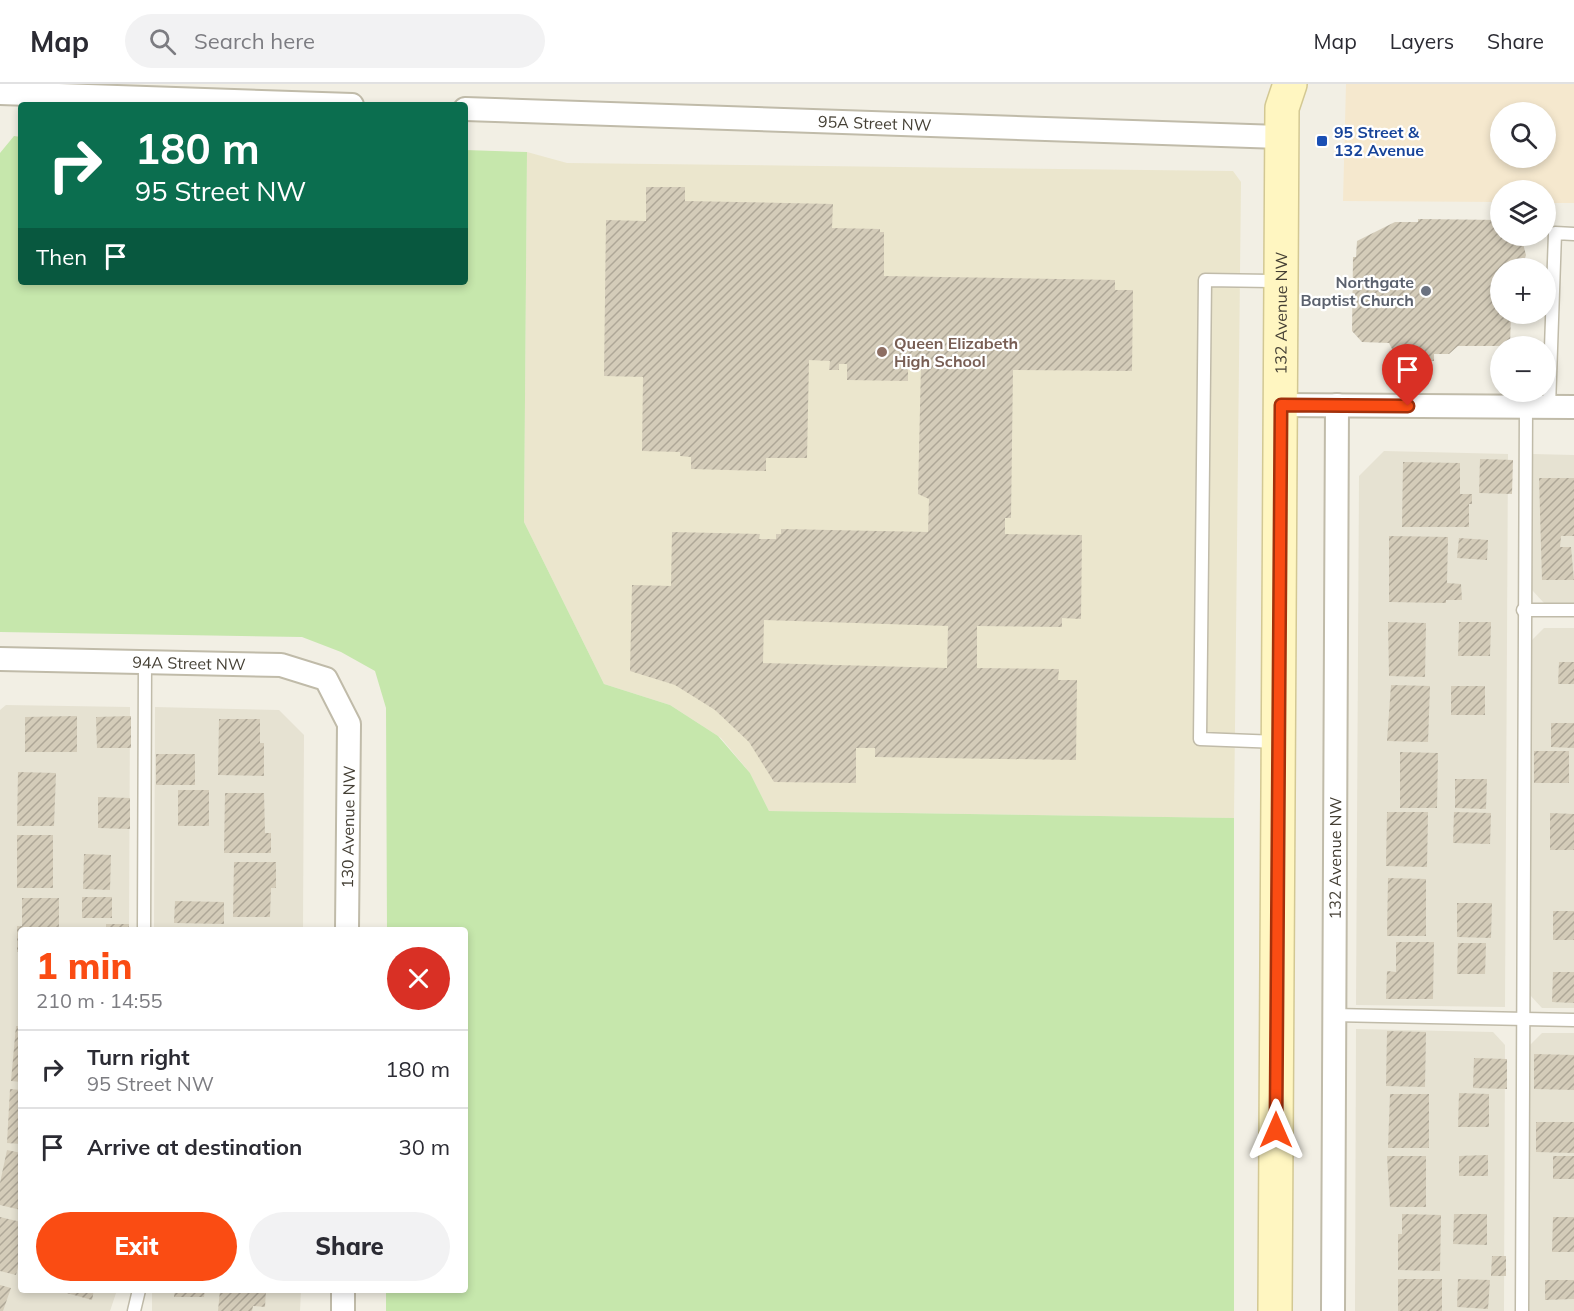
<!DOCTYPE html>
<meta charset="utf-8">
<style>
:root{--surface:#fff;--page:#f2f2f3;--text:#2b2b33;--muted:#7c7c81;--line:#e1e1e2;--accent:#fa4c13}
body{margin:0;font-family:Mulish,sans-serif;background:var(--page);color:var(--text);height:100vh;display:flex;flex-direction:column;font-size:22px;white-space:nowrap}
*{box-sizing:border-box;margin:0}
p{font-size:20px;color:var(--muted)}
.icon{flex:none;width:33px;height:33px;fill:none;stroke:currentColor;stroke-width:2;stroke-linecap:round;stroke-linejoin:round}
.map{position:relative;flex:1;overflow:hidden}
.sheet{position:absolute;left:18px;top:843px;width:450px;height:366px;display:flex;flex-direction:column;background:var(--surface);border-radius:6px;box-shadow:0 3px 9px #0003}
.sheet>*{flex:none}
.banner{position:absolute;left:18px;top:18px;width:450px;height:183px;border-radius:6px;box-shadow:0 3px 9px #0003;background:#0b6e4f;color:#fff;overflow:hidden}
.controls{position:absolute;left:1490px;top:18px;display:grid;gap:12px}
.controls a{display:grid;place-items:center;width:66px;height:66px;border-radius:50%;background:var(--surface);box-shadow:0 3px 9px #0003;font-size:30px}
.pin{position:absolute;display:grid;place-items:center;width:51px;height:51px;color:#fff;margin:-62px -26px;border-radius:50% 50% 50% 0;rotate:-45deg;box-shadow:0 0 6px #0007}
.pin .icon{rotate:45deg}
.me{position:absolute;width:66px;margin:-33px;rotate:0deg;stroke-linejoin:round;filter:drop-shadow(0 0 4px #0008)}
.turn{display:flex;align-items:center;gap:21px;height:126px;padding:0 18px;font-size:27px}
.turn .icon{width:78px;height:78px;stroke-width:2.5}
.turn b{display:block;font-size:42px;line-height:51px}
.then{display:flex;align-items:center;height:57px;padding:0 18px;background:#0003;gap:12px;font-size:22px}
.round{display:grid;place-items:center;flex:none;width:63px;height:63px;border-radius:32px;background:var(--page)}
.summary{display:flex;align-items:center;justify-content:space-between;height:102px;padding:0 18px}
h1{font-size:36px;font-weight:800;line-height:45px;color:var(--accent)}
.primary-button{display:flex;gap:12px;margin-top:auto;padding:12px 18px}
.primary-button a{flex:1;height:69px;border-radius:36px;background:var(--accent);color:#fff;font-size:24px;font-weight:800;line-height:69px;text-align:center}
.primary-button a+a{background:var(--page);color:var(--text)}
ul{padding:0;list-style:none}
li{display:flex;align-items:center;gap:18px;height:78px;padding:0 18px;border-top:2px solid var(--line)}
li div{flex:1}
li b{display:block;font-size:22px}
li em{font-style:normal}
header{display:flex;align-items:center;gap:36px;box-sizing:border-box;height:84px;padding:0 30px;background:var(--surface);border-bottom:2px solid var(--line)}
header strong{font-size:28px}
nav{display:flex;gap:33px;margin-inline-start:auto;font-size:21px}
.search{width:420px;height:54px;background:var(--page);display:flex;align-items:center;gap:15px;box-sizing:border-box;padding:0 21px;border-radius:33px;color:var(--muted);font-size:22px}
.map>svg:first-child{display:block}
.residential{fill:#e6e2d2}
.commercial{fill:#f5e8ce;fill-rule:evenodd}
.education{fill:#ebe6cd}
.green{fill:#c6e7ac}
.building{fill:url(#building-hatch);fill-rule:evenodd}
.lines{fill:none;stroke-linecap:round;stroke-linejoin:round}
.lane-casing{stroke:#c0bba9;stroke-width:15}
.street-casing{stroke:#c0bba9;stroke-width:26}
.secondary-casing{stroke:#d3c893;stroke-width:36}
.lane{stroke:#fff;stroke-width:12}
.street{stroke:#fff;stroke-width:22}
.secondary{stroke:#fff6c1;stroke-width:33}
.route-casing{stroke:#a2310c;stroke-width:15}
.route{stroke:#fa4c13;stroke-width:10}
.transit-dot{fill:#1a4fb4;stroke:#fff;stroke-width:2}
.worship-dot{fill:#6b7280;stroke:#fff;stroke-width:2}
.education-dot{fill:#8d6e63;stroke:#fff;stroke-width:2}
.labels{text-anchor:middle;stroke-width:4.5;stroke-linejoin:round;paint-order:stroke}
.street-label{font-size:16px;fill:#443f34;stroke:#fff}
.transit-label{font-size:16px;font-weight:bold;fill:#164399;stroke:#fff;text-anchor:start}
.worship-label{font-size:16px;font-weight:bold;fill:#5b616d;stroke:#fff;text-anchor:end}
.education-label{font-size:16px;font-weight:bold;fill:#785e54;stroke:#fff;text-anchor:start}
</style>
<header>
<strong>Map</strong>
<div class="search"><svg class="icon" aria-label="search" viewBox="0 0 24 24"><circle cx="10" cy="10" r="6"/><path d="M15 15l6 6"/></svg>Search here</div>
<nav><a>Map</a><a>Layers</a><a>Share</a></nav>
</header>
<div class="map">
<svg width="1574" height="1227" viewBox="0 0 1574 1227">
<defs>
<pattern id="building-hatch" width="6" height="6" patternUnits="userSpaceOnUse" patternTransform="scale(1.5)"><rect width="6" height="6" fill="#d4ccb9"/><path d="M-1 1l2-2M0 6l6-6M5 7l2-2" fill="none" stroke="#aea797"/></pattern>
</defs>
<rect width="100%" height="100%" fill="#f2efe4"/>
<g class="residential">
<path d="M 1384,367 L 1508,370 L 1505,923 L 1356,921 L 1359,392 Z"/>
<path d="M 1533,370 L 1574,371 L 1574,520 L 1544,519 L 1532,506 Z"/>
<path d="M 1544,544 L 1574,544 L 1574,924 L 1542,924 L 1530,911 L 1532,556 Z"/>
<path d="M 6,621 L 130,623 L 129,846 L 21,846 L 21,1206 L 117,1206 L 110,1227 L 0,1227 L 0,626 Z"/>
<path d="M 155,623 L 279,626 L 304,651 L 303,846 L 154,846 Z"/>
<path d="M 1356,945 L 1493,948 L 1505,961 L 1504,1227 L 1355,1227 Z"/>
<path d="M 1542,949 L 1574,949 L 1574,1227 L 1528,1227 L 1530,961 Z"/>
<path d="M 152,1206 L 301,1206 L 300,1227 L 152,1227 Z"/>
</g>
<path class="commercial" d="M 1346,0 L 1574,0 L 1574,119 L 1545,119 L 1545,106 L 1500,106 L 1500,118 L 1343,117 ZM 1500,28 L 1545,28 L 1545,74 L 1500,74 Z"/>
<path class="education" d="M 527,68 L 567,79 L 1233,87 L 1241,98 L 1234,734 L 769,727 L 750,689 L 721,654 L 670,621 L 604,600 L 524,438 Z"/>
<path class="green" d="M 14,52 L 21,53 L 21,198 L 465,198 L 465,66 L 527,68 L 524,438 L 604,600 L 670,621 L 718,652 L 750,689 L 769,727 L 1234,734 L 1234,1227 L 386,1227 L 386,1206 L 465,1206 L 465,846 L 387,846 L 386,624 L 375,587 L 341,568 L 302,553 L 0,548 L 0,69 Z"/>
<g class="building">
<path d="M 646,103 L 685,103 L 685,117 L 833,120 L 832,144 L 880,145 L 880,148 L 884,148 L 884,192 L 1115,196 L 1115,206 L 1133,206 L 1132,287 L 1013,286 L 1011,434 L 1005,434 L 1005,450 L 1082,451 L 1081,535 L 1062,534 L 1062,543 L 977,542 L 977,584 L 1059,585 L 1058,596 L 1077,596 L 1076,676 L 875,673 L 875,664 L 856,664 L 856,699 L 774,698 L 749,658 L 715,626 L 675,601 L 630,587 L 632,501 L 671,502 L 672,448 L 760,450 L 759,455 L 776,455 L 776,450 L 781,450 L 781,445 L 928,448 L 929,415 L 918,410 L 921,281 L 908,281 L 908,297 L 847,296 L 847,280 L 839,280 L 839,286 L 829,286 L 830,277 L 809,276 L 807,374 L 766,374 L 766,387 L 691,385 L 691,373 L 680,372 L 680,368 L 642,367 L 643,293 L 604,292 L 606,136 L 646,137 ZM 764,536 L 948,542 L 947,584 L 763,579 Z"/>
<path d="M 1418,135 L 1500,136 L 1500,152 L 1521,152 L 1526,171 L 1522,184 L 1500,184 L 1500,230 L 1511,230 L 1510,262 L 1458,262 L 1449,270 L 1434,270 L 1434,277 L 1414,276 L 1415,268 L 1393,267 L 1389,259 L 1362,258 L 1352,247 L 1353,173 L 1356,173 L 1357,157 L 1395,138 L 1418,138 Z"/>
<path d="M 1480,375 L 1513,376 L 1512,410 L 1479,409 Z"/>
<path d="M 1403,378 L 1460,379 L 1460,410 L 1472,410 L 1472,420 L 1469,420 L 1469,443 L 1402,443 Z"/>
<path d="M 1539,394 L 1574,394 L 1574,452 L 1561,452 L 1560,463 L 1571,463 L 1574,496 L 1542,496 Z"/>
<path d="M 1389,452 L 1448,453 L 1447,499 L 1461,500 L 1462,516 L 1446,516 L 1446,519 L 1389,518 Z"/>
<path d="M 1459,454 L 1488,456 L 1487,476 L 1457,474 Z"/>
<path d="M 1388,538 L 1426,539 L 1425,593 L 1389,592 Z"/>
<path d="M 1459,538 L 1491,538 L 1490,572 L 1458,572 Z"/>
<path d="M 1559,578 L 1574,578 L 1574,600 L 1558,600 Z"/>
<path d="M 1391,601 L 1430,602 L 1428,658 L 1387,657 Z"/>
<rect x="1451" y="602" width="34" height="29"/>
<path d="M 77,632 L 77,668 L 25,668 L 25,633 Z"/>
<path d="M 131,632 L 131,664 L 97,664 L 96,633 Z"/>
<path d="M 219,635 L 260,635 L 260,659 L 264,659 L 264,692 L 218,691 Z"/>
<path d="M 1551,639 L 1574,639 L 1574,664 L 1551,663 Z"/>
<rect x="1534" y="667" width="35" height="32"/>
<path d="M 1400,668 L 1438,669 L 1437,724 L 1400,724 Z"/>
<rect x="156" y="670" width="39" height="31"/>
<path d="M 18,688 L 56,689 L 54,742 L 17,742 Z"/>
<path d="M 1455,695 L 1487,695 L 1486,725 L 1455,724 Z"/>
<rect x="178" y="706" width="31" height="36"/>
<path d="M 225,709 L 264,709 L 265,749 L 271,749 L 271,769 L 224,769 Z"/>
<path d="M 98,713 L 130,714 L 130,745 L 98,744 Z"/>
<path d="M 1387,728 L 1428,728 L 1427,783 L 1386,782 Z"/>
<path d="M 1454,728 L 1491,729 L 1490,760 L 1453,759 Z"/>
<path d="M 1550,729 L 1574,730 L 1574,766 L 1550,766 Z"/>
<rect x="17" y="751" width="36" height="53"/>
<path d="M 84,770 L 111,771 L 110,806 L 83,805 Z"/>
<path d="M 234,778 L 276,778 L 276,804 L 271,804 L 270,833 L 233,833 Z"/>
<path d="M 1388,794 L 1426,795 L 1426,852 L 1387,852 Z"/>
<rect x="82" y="813" width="30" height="21"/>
<path d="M 22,814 L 59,814 L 59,846 L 21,846 L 21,868 L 17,868 L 17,842 L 22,842 Z"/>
<path d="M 175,817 L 224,818 L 224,840 L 174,839 Z"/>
<path d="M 1457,819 L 1492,819 L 1491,854 L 1457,853 Z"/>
<rect x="1553" y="827" width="21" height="29"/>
<rect x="106" y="840" width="23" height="6"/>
<path d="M 1396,858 L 1434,858 L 1433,915 L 1386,915 L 1387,887 L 1396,888 Z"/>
<path d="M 1458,859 L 1486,859 L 1485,890 L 1457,890 Z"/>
<path d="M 1553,888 L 1574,888 L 1574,919 L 1552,918 Z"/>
<path d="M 16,942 L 21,942 L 21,998 L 11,997 Z"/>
<path d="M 1387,947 L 1426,948 L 1425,1003 L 1386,1002 Z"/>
<path d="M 1534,970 L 1574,971 L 1574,1006 L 1534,1005 Z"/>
<path d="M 1474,974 L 1507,975 L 1507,1005 L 1473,1004 Z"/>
<path d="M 10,1005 L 21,1006 L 21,1060 L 7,1059 Z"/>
<path d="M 1459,1009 L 1489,1010 L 1489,1043 L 1458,1043 Z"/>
<path d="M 1390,1010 L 1429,1010 L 1429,1064 L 1388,1064 Z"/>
<path d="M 1536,1038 L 1574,1038 L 1574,1069 L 1536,1068 Z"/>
<path d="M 7,1066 L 21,1069 L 21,1126 L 0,1121 L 0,1099 Z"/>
<path d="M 1488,1071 L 1488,1092 L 1459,1092 L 1459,1072 Z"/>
<path d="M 1387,1072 L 1426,1072 L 1426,1123 L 1390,1123 Z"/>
<rect x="1553" y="1072" width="21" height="23"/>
<path d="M 1402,1130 L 1441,1131 L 1440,1187 L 1398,1186 L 1398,1150 L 1402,1150 Z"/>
<path d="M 1454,1130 L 1487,1130 L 1487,1161 L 1453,1160 Z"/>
<path d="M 0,1133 L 21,1138 L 21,1171 L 16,1191 L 0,1187 Z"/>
<path d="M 1553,1133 L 1574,1133 L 1574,1168 L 1552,1168 Z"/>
<path d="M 1492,1172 L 1506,1172 L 1506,1192 L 1491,1192 Z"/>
<rect x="1398" y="1195" width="44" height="32"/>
<path d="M 1458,1195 L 1490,1196 L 1488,1225 L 1457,1223 Z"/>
<path d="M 1545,1196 L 1574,1196 L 1574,1215 L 1545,1216 Z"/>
<path d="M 0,1201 L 11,1204 L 3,1227 L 0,1227 Z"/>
<path d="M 63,1206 L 94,1206 L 92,1216 L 63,1208 Z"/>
<path d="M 175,1206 L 205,1206 L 204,1213 L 174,1213 Z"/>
<path d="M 220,1206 L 266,1206 L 265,1223 L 253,1222 L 252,1227 L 218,1227 Z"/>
</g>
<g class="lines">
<defs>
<g id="lane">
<path d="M 1549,322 L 1555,149 L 1574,150"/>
<path d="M 1523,526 L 1574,526"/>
<path d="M 1278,658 L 1200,655 L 1205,196 L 1280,197"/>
<path d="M 144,846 L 145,577"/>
<path d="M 1333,931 L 1574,936"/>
<path d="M 134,1227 L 139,1206"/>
<path d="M 1522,1227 L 1526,322"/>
</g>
<g id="street">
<path d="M 0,9 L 352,21"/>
<path id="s1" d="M 465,25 L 1282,53"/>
<path d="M 1281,321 L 1574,323"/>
<path id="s2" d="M 0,575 L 281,581 L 326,595 L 349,640 L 347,846"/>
<path d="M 343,1227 L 343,1206"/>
<path id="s3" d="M 1333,1227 L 1337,321"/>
</g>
<g id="secondary">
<path id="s4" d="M 1275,1227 L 1282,24 L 1290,0"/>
</g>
</defs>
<use href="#lane" class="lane-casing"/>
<use href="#street" class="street-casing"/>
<use href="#secondary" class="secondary-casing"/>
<use href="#lane" class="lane"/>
<use href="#street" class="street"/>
<use href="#secondary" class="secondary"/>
</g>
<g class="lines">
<defs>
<path id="route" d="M 1276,1046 L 1281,321 L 1408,322"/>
</defs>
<use href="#route" class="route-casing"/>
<use href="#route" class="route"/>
</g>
<rect class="transit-dot" x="1316" y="51" width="12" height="12" rx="3"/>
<circle class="worship-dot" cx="1426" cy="207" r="6"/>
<circle class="education-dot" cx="882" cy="268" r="6"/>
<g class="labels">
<g class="street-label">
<text dy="6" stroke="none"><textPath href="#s1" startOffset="410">95A Street NW</textPath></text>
<text dy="6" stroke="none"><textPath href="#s4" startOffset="998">132 Avenue NW</textPath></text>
<text dy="6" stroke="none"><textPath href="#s2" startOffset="189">94A Street NW</textPath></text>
<text transform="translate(348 743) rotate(-89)" y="6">130 Avenue NW</text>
<text dy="6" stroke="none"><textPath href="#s3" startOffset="453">132 Avenue NW</textPath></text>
</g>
<g class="transit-label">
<text x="1334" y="54">95 Street &amp;<tspan x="1334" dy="18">132 Avenue</tspan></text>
</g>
<g class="worship-label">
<text x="1414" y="204">Northgate<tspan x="1414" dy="18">Baptist Church</tspan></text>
</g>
<g class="education-label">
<text x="894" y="265">Queen Elizabeth<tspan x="894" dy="18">High School</tspan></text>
</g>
</g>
</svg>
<div class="controls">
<a><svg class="icon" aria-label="search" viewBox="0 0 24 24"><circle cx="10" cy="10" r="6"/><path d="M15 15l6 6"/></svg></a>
<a><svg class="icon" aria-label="layers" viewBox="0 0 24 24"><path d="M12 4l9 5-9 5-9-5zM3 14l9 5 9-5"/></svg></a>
<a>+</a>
<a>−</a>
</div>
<div class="pin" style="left:1408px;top:322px;background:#d93025"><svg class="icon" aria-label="arrive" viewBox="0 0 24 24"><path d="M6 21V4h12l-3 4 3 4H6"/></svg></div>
<svg class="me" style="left:1276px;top:1046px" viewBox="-20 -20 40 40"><path d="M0-17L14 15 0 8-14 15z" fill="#fa4c13" stroke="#fff" stroke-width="4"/></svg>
<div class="banner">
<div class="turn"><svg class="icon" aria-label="right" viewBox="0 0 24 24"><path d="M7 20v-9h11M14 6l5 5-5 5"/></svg><div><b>180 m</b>95 Street NW</div></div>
<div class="then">Then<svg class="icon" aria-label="arrive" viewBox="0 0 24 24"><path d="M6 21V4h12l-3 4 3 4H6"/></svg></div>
</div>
<section class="sheet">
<div class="summary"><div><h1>1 min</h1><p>210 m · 14:55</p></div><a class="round" style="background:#d93025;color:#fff"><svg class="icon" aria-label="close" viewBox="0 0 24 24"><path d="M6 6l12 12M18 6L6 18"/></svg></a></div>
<ul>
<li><svg class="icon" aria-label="right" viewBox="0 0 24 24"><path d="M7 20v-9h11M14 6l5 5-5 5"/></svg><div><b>Turn right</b><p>95 Street NW</p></div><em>180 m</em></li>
<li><svg class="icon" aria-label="arrive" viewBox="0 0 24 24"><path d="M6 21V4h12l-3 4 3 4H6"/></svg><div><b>Arrive at destination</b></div><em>30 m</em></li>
</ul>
<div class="primary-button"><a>Exit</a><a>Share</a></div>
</section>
</div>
